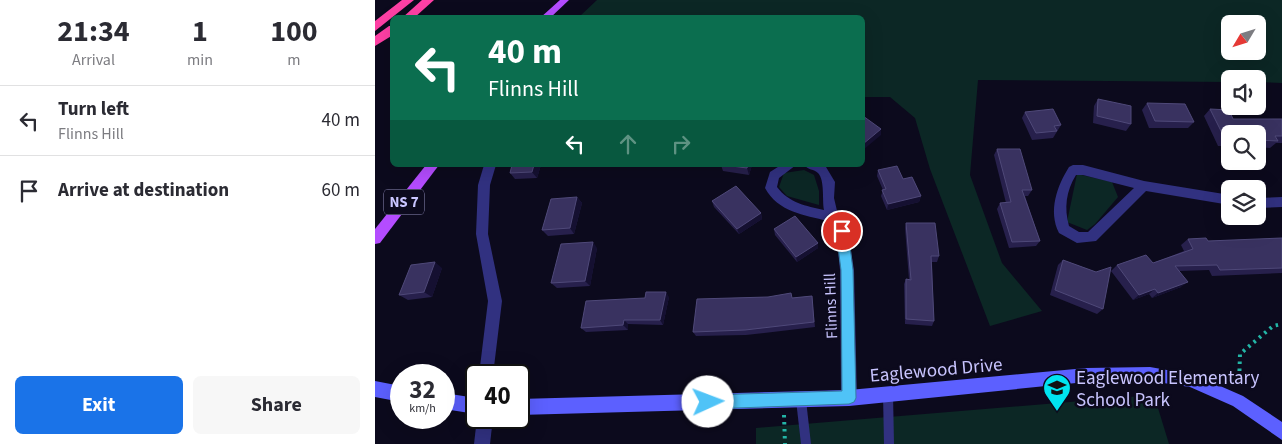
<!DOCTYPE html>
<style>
:root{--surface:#fff;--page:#f7f7f7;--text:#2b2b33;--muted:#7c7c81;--line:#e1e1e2;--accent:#1a73e8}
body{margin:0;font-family:"Source Sans 3",sans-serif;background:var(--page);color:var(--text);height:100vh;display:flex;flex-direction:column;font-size:19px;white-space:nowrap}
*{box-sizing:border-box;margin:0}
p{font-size:16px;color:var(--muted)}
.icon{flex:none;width:28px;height:28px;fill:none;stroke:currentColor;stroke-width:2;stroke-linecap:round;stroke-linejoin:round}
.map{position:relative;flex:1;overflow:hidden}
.details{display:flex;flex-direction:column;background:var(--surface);width:375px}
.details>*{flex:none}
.hud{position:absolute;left:15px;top:15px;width:475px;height:152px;border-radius:8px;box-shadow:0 5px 20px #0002;background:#0b6e4f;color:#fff;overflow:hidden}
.needle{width:32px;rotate:232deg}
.tools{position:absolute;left:846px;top:15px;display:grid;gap:10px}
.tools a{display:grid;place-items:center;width:45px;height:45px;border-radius:8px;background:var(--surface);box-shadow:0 5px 20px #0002;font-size:25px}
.speed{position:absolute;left:15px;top:364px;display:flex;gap:10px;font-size:25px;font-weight:700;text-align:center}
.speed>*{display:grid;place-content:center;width:65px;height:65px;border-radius:50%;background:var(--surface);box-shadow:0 5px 20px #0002;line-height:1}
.speed small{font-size:12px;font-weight:400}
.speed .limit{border:2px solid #111;border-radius:8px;background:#fff;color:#111}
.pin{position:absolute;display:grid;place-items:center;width:42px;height:42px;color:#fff;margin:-21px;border:2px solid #fff;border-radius:50%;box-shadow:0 1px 5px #0007}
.me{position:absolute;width:55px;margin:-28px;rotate:88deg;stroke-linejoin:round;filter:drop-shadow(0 0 4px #0008)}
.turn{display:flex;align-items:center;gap:18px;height:105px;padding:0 15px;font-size:22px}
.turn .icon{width:65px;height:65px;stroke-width:2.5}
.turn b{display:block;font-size:35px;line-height:42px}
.lanes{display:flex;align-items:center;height:48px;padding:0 15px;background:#0003;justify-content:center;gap:25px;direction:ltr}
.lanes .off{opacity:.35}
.eta{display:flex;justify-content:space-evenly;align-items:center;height:85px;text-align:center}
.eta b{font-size:30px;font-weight:700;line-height:35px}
.action{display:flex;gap:10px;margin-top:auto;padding:10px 15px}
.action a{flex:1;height:58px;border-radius:8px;background:var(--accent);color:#fff;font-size:20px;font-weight:700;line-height:58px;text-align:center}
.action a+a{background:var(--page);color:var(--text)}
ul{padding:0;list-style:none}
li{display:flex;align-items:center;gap:15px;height:70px;padding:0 15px;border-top:1px solid var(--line)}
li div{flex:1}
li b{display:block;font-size:19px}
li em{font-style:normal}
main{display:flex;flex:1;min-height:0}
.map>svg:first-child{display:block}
.green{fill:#0c2725;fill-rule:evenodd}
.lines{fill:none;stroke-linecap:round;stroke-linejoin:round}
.path{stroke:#23b5a6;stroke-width:4;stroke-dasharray:2.5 4.5;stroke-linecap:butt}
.lane{fill:#313180;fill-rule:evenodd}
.street{fill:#313180;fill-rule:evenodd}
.secondary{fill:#5c60ff;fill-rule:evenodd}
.primary{fill:#b44cff;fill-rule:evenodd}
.highway{fill:#ff40a5;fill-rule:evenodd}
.wall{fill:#27204c}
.shaded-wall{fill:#151031}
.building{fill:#393260;stroke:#4f4979}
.route{fill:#4fc3f7;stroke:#337fa1}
.labels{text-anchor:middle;stroke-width:5;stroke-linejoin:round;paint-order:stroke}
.shield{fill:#0c0a1d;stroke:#908dbb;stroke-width:1}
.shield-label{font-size:15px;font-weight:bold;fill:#c9c5ff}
.street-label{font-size:16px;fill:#c9c5ff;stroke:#0c0a1d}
.near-street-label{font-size:19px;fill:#c9c5ff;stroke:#0c0a1d}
.near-poi-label{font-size:19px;fill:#c9c5ff;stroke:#0c0a1d;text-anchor:start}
</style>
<main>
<section class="details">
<div class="eta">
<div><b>21:34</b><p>Arrival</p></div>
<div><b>1</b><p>min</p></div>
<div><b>100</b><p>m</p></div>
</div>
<ul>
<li><svg class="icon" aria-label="left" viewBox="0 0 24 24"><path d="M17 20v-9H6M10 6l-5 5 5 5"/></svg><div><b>Turn left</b><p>Flinns Hill</p></div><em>40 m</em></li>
<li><svg class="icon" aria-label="arrive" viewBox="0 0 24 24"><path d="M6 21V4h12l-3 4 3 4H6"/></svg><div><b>Arrive at destination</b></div><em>60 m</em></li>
</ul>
<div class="action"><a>Exit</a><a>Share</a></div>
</section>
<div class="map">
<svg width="907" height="444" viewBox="0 0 907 444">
<rect width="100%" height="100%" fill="#0c0a1d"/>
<g class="green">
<path d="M 222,0 L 907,0 L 907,83 L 883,82 L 882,79 L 855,79 L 855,82 L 603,80 L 595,175 L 627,263 L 667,311 L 615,326 L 555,169 L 540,118 L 515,97 L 488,97 L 488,18 L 204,17 ZM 855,24 L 882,24 L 882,51 L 855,51 Z"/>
<path d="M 429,170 L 439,175 L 444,191 L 444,205 L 412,196 L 404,187 L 409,173 Z"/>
<path d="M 702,174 L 737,182 L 743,197 L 720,224 L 712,230 L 692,222 Z"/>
<path d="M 779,395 L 794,444 L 381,444 L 381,428 Z"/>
</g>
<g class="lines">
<g class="path">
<path d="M 864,385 L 865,354 L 898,326 L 907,324"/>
<path d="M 409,415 L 410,444"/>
</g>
<g class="lane">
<path d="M 513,389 L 516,391 L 518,394 L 519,444 L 509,444 L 508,394 L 510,391 Z"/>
<path d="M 426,395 L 429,397 L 431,400 L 436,444 L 426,444 L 421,400 L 423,397 Z"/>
</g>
<g class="street">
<path d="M 109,165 L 121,165 L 115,185 L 113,234 L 127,301 L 118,375 L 104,375 L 113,301 L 101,234 L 103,185 Z"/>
<path d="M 406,165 L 421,165 L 404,178 L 402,187 C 414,203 431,206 449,210 C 447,200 450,180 443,173 C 439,169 433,170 429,165 L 451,167 L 460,182 L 459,198 L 463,215 L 473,231 L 479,270 L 482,398 L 479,403 L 474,406 L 469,403 L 466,398 L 465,270 L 461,232 L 453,221 C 429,215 403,212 390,188 L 395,172 Z"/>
<path d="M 698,165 L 708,165 L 769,181 L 855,195 L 855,205 L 771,191 L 721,241 L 702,243 L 684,233 C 673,211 682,186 694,167 ZM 701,175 L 708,175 L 759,188 L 713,232 L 704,232 L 694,226 C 689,208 691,191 701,175 Z"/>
<path d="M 907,197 L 907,207 L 882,208 L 882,198 Z"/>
<path d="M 102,418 L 118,418 L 115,444 L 99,444 Z"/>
</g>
<g class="secondary">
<path d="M 775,367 L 820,375 L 868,396 L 907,422 L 907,440 L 858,406 L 815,387 L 775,381 L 711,382 L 474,406 L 144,415 L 144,399 L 474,390 L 711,368 Z"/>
<path d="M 0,381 L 26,386 L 26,402 L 0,397 Z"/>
<path d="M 69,393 L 101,398 L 101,414 L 69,409 Z"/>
</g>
<g class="primary">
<path d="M 185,0 L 194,0 L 175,18 L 165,18 Z"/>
<path d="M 51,165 L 64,165 L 5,243 L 0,244 L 0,229 Z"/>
</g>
<g class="highway">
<path d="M 27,0 L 39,0 L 0,31 L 0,21 Z"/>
<path d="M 47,0 L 59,0 L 39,18 L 27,18 Z"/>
<path d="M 14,26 L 18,26 L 18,35 L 0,46 L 0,36 Z"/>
</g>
</g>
<g class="wall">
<path d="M 723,99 L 756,124 L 751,131 L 718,123 L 719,106 Z"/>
<path d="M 772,103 L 819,122 L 813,128 L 774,128 L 767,110 Z"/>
<path d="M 835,109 L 858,119 L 907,119 L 907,143 L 901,143 L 895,148 L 882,147 L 882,134 L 855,134 L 855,146 L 843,146 L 829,116 Z"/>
<path d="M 650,112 L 686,125 L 678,138 L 657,140 L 647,118 Z"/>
<path d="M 622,149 L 657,190 L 653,196 L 650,196 L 665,241 L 661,246 L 634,248 L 622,209 L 625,203 L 631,203 L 619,155 Z"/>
<path d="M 137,165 L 166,165 L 162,178 L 140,179 L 135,173 Z"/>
<path d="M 346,165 L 377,165 L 374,175 L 348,171 Z"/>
<path d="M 503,170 L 528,179 L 546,196 L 544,202 L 512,210 L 506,196 L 508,190 L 502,176 Z"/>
<path d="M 202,197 L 207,203 L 199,234 L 173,236 L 167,230 Z"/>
<path d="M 337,201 L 386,213 L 387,219 L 364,234 L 339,207 Z"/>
<path d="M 531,223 L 564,256 L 562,262 L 557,262 L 559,321 L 557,326 L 530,324 L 529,284 L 531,279 L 534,280 L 530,228 Z"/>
<path d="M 399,229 L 443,243 L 443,248 L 422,262 L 400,235 Z"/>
<path d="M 907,238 L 907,273 L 837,276 L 834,270 L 804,271 L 806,287 L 777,298 L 774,294 L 758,300 L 736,271 L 742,265 L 778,263 L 809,251 L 806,245 L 813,239 L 833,241 Z"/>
<path d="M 222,248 L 215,286 L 182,288 L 176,283 Z"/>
<path d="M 688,260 L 721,272 L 728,309 L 722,314 L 675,295 L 683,265 Z"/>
<path d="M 67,268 L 57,297 L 33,300 L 24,295 Z"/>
<path d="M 437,296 L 440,327 L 371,335 L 321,336 L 318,332 L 417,298 Z"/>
<path d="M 294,297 L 288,325 L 253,324 L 253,330 L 211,332 L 206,328 Z"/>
</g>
<g class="shaded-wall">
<path d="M 506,129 L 506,135 L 488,150 L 488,144 Z"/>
<path d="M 159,165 L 166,165 L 162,178 L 157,172 Z"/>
<path d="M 373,165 L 377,165 L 374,175 L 372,168 Z"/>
<path d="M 546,196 L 544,202 L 512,210 L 513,204 Z"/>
<path d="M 202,197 L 207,203 L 199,234 L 195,228 Z"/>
<path d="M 386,213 L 387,219 L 364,234 L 362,229 Z"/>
<path d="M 218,242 L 222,248 L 215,286 L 210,281 Z"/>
<path d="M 443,243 L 443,248 L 422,262 L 421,257 Z"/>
<path d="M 60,262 L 67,268 L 57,297 L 49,292 Z"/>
<path d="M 813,282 L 806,287 L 777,298 L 783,293 Z"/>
<path d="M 780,289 L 774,294 L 758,300 L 764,295 Z"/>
<path d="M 291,292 L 294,297 L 288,325 L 285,320 Z"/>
<path d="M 249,320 L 253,324 L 253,330 L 248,325 Z"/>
</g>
<g class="building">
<path d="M 723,99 L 756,106 L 756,124 L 722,116 Z"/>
<path d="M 772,103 L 810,104 L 819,122 L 780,121 Z"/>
<path d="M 678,109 L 686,125 L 679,126 L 682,131 L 661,133 L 650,112 Z"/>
<path d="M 835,109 L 854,110 L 858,119 L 907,119 L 907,136 L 900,136 L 903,141 L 882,140 L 882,134 L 855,134 L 855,139 L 850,139 Z"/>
<path d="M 488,116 L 506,129 L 488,144 Z"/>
<path d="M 622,149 L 645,149 L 657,190 L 647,190 L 665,241 L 637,242 L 625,203 L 636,202 Z"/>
<path d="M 137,165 L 159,165 L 157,172 L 135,173 Z"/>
<path d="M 349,165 L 373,165 L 372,168 Z"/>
<path d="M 522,166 L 528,179 L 537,177 L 546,196 L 513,204 L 507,190 L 511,189 L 503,170 Z"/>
<path d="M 361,186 L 386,213 L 362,229 L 337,201 Z"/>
<path d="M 202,197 L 195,228 L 167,230 L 176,199 Z"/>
<path d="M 420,216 L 443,243 L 421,257 L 399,229 Z"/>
<path d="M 531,223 L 560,223 L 564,256 L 556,256 L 559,321 L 531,319 L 531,279 L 536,280 Z"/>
<path d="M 831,238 L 833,241 L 907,238 L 907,268 L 845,270 L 842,265 L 800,266 L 813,282 L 783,293 L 780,289 L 764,295 L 742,265 L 771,255 L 778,263 L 818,249 L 813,239 Z"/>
<path d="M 218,242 L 210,281 L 176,283 L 186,244 Z"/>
<path d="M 688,260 L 721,272 L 736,267 L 728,309 L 680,290 Z"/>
<path d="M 60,262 L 49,292 L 24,295 L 36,265 Z"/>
<path d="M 271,292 L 291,292 L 285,320 L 249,320 L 248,325 L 206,328 L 211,301 L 270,298 Z"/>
<path d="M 416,293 L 417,298 L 437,296 L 439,322 L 370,330 L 318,332 L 322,299 L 393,297 Z"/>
</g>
<path class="route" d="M 467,226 L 473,231 L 478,270 L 481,398 L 479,402 L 474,404 L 333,409 L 328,407 L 326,402 L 328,397 L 333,395 L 467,391 L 466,270 L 461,231 Z"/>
<defs>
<symbol id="school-pin" viewBox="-11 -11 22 30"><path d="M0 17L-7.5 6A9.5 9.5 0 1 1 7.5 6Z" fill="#00e4f0" stroke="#0c0a1d"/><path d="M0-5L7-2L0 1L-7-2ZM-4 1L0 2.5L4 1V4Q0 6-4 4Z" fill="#111"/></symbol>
</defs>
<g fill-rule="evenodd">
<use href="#school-pin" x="666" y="372" width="32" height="43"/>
</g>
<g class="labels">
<rect class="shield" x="9" y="189.5" width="40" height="25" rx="4"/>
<g class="shield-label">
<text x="29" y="207">NS 7</text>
</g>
<g class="street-label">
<text transform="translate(455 306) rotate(-92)" y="6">Flinns Hill</text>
</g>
<g class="near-street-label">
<text transform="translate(561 369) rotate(-5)" y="7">Eaglewood Drive</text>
</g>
<g class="near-poi-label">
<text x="701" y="384">Eaglewood Elementary<tspan x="701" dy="22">School Park</tspan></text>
</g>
</g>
</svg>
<div class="tools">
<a><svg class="needle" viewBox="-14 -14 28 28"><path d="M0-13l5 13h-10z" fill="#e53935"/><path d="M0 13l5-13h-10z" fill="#7c7c81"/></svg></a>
<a><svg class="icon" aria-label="sound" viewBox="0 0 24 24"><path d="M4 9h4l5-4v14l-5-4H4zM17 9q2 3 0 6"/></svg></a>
<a><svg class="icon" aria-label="search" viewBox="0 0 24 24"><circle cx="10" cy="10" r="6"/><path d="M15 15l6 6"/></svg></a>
<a><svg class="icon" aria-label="layers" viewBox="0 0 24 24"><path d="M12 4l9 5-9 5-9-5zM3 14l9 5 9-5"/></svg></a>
</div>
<div class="speed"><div>32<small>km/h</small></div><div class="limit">40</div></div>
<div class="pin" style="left:467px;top:231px;background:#d93025"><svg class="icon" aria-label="arrive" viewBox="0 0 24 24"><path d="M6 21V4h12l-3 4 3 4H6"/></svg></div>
<svg class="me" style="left:333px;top:402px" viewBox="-20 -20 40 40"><circle r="19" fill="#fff"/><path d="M0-13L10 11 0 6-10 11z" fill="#4fc3f7"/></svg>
<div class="hud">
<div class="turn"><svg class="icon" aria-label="left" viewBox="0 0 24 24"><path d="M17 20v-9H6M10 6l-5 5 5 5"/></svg><div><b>40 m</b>Flinns Hill</div></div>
<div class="lanes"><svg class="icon" aria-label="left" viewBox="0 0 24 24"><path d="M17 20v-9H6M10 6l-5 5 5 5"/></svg><svg class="icon off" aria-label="ahead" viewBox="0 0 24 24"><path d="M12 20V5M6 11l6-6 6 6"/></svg><svg class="icon off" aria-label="right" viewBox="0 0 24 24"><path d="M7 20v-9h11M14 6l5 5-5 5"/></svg></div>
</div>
</div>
</main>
